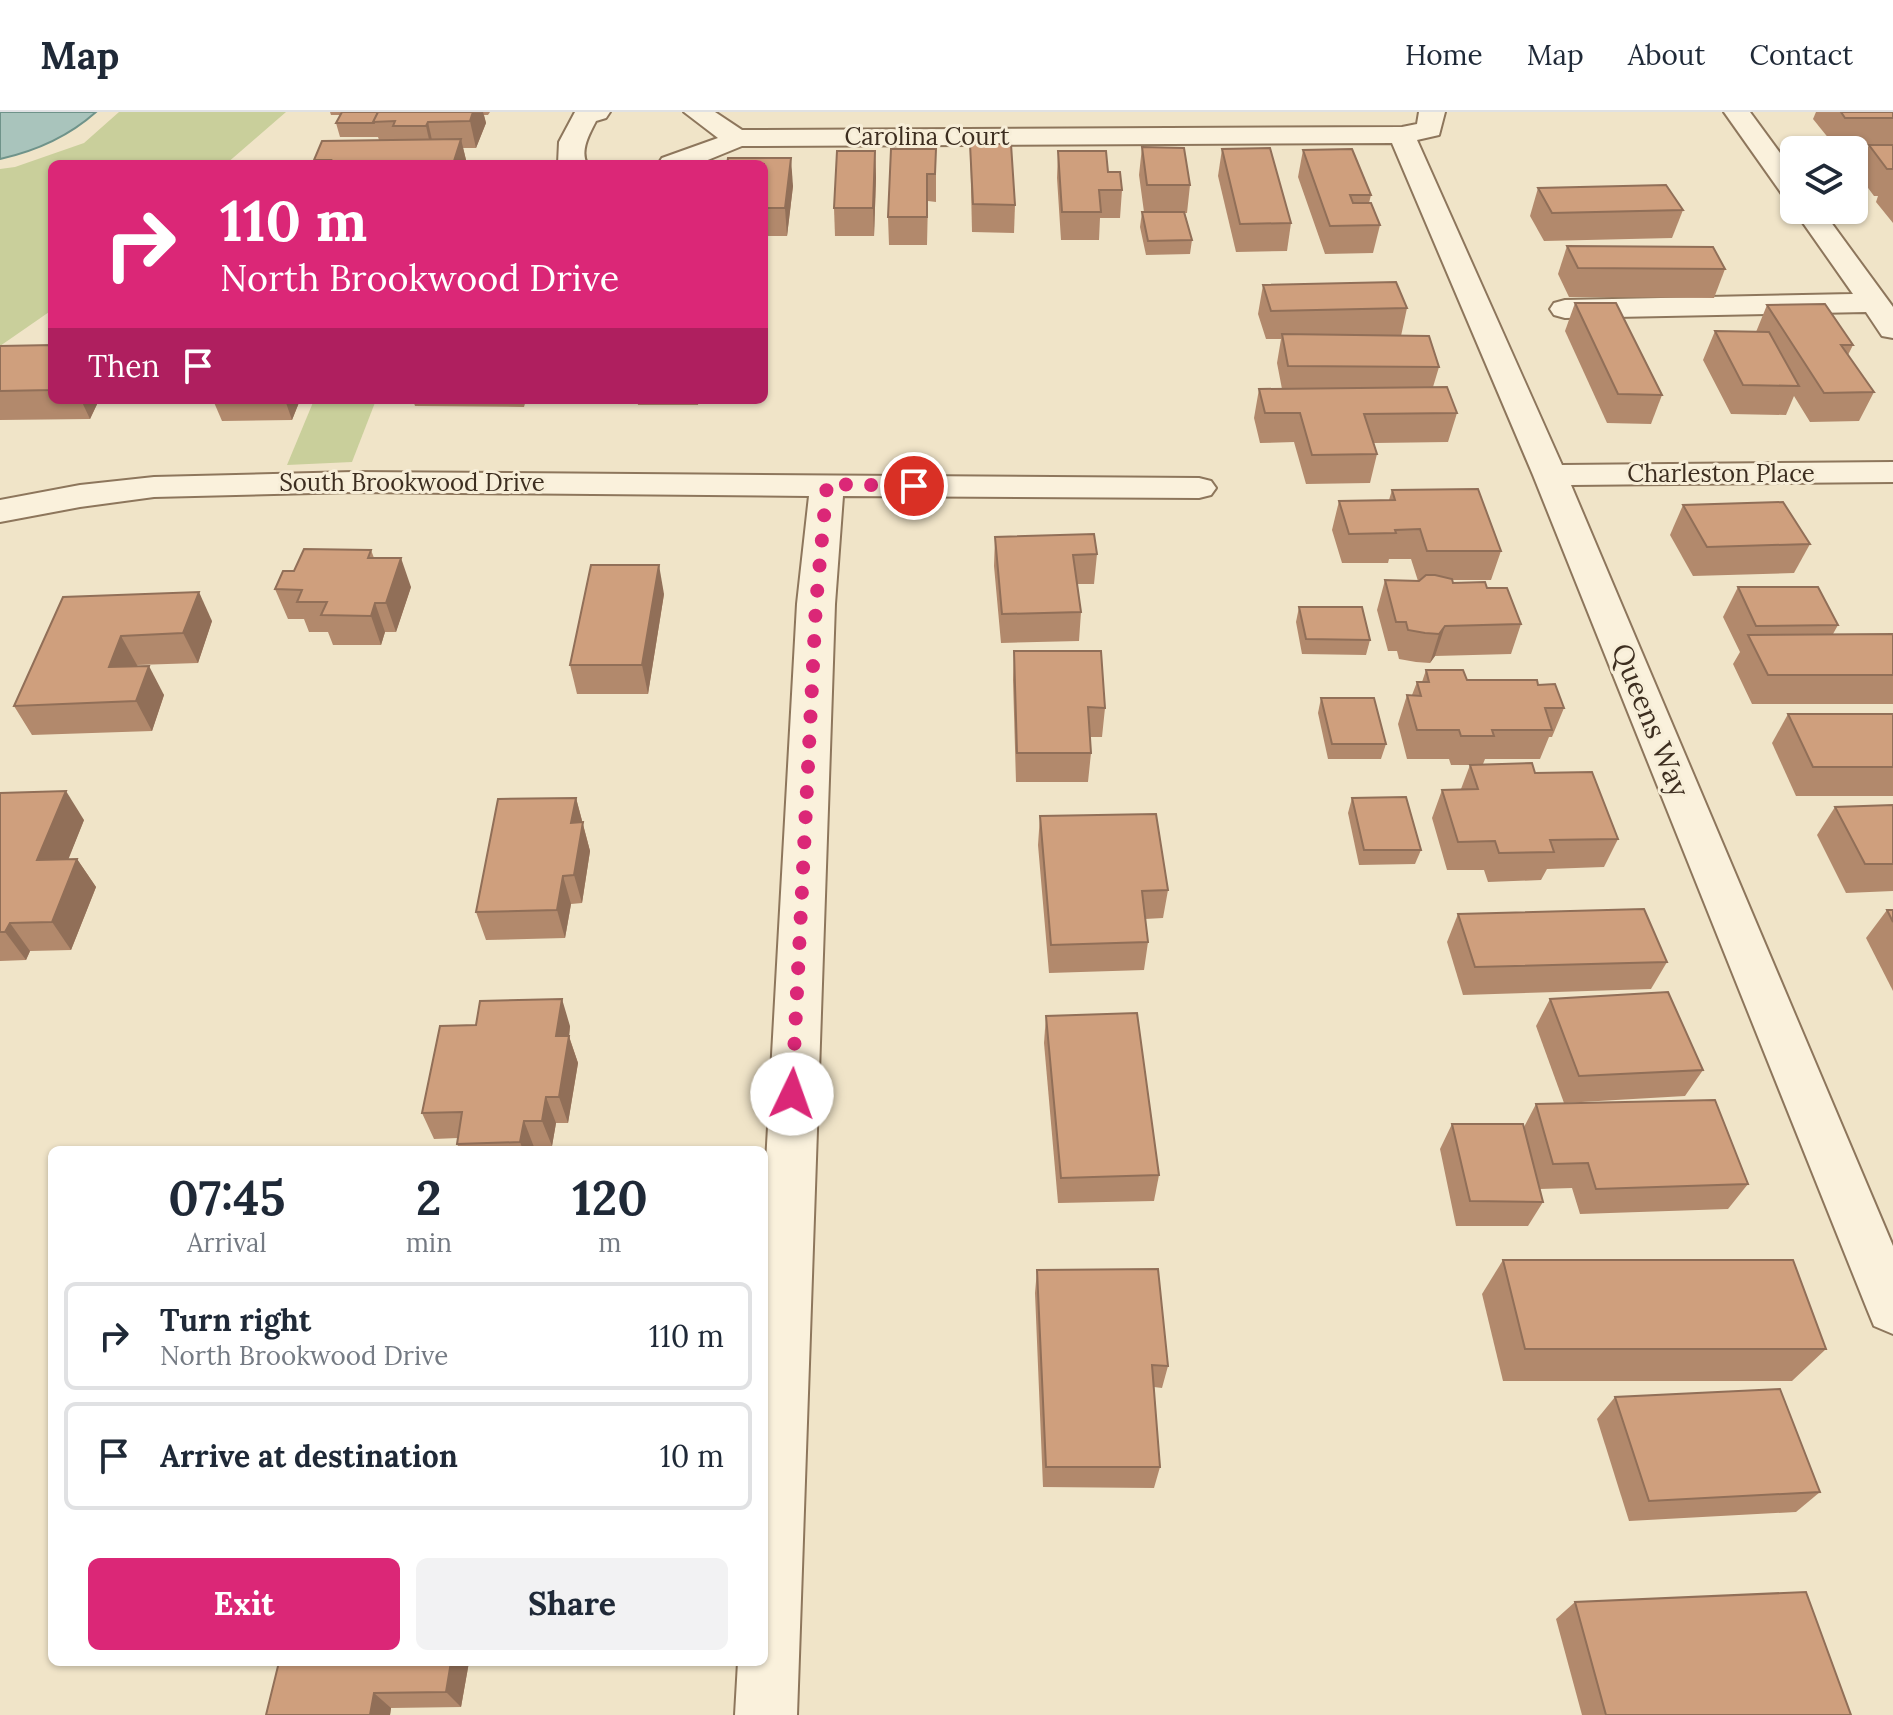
<!DOCTYPE html>
<style>
:root{--surface:#fff;--page:#f2f2f3;--text:#1f2937;--muted:#747a83;--line:#e0e1e3;--accent:#db2777}
body{margin:0;font-family:Lora,serif;background:var(--page);color:var(--text);height:100vh;display:flex;flex-direction:column;font-size:30px;white-space:nowrap}
*{box-sizing:border-box;margin:0}
p{font-size:26px;color:var(--muted)}
.icon{flex:none;width:44px;height:44px;fill:none;stroke:currentColor;stroke-width:2;stroke-linecap:round;stroke-linejoin:round}
.map{position:relative;flex:1;overflow:hidden}
.details{position:absolute;left:48px;top:1034px;width:720px;height:520px;display:flex;flex-direction:column;background:var(--surface);border-radius:12px;box-shadow:0 2px 6px #0004}
.details>*{flex:none}
.top-card{position:absolute;left:48px;top:48px;width:720px;height:244px;border-radius:12px;box-shadow:0 2px 6px #0004;background:#db2777;color:#fff;overflow:hidden}
.fabs{position:absolute;left:1780px;top:24px;display:grid;gap:16px}
.fabs a{display:grid;place-items:center;width:88px;height:88px;border-radius:12px;background:var(--surface);box-shadow:0 2px 6px #0004;font-size:40px}
.pin{position:absolute;display:grid;place-items:center;width:68px;height:68px;color:#fff;margin:-34px;border:4px solid #fff;border-radius:50%;box-shadow:0 2px 8px #0007}
.me{position:absolute;width:88px;margin:-44px;rotate:3deg;stroke-linejoin:round;filter:drop-shadow(0 0 6px #0008)}
.turn{display:flex;align-items:center;gap:28px;height:168px;padding:0 40px;font-size:36px}
.turn .icon{width:104px;height:104px;stroke-width:2.5}
.turn b{display:block;font-size:56px;line-height:68px}
.then{display:flex;align-items:center;height:76px;padding:0 40px;background:#0003;gap:16px;font-size:30px}
.eta{display:flex;justify-content:space-evenly;align-items:center;height:136px;text-align:center}
.eta b{font-size:48px;font-weight:800;line-height:56px}
.primary-button{display:flex;gap:16px;margin-top:auto;padding:16px 40px}
.primary-button a{flex:1;height:92px;border-radius:12px;background:var(--accent);color:#fff;font-size:32px;font-weight:800;line-height:92px;text-align:center}
.primary-button a+a{background:var(--page);color:var(--text)}
ul{padding:0;list-style:none}
li{display:flex;align-items:center;gap:24px;height:108px;margin:0 16px 12px;padding:0 24px;border:4px solid var(--line);border-radius:12px}
li div{flex:1}
li b{display:block;font-size:30px}
li em{font-style:normal}
header{display:flex;align-items:center;gap:48px;box-sizing:border-box;height:112px;padding:0 40px;background:var(--surface);border-bottom:2px solid var(--line)}
header strong{font-size:38px}
nav{display:flex;gap:44px;margin-inline-start:auto;font-size:28px}
.map>svg:first-child{display:block}
.green{fill:#c9cf9b}
.water{fill:#a9c4bc;stroke:#6f938a;stroke-width:2}
.lines{fill:none;stroke-linecap:round;stroke-linejoin:round}
.minor-casing{stroke:#8d765c;stroke-width:4}
.minor{fill:#faf1dc;fill-rule:evenodd}
.wall{fill:#b2896c}
.shaded-wall{fill:#916f58}
.building{fill:#cf9f7d;stroke:#916f58;stroke-width:2}
.route{stroke:#db2777;stroke-width:14;stroke-dasharray:0 25.2}
.labels{text-anchor:middle;stroke-width:6;stroke-linejoin:round;paint-order:stroke}
.far-street-label{font-size:24px;fill:#3d2e20;stroke:#f7eed8}
.street-label{font-size:28px;fill:#3d2e20;stroke:#f7eed8}
</style>
<header>
<strong>Map</strong>
<nav><a>Home</a><a>Map</a><a>About</a><a>Contact</a></nav>
</header>
<div class="map">
<svg width="1893" height="1603" viewBox="0 0 1893 1603">
<rect width="100%" height="100%" fill="#f0e4c8"/>
<g class="green">
<path d="M 119,0 L 286,0 L 226,52 L 52,52 L 52,198 L 0,234 L 0,57 L 15,55 L 84,31 Z"/>
<path d="M 314,288 L 376,288 L 352,350 L 287,353 Z"/>
</g>
<path class="water" d="M 0,0 L 96,0 C 68,25 36,39 0,47 Z"/>
<g class="lines">
<defs>
<g id="minor">
<path d="M 575,0 L 610,0 L 606,6 L 596,9 C 589,23 580,38 587,52 L 558,52 L 559,30 Z"/>
<path d="M 684,0 L 715,0 L 742,18 L 1402,15 L 1417,12 L 1419,0 L 1445,0 L 1439,23 L 1417,28 L 1562,353 L 1893,350 L 1893,370 L 1571,373 L 1893,1134 L 1893,1222 L 1874,1214 L 1867,1197 L 1533,363 L 1392,31 L 742,34 L 698,52 L 658,52 L 662,46 L 718,26 Z"/>
<path d="M 1724,0 L 1750,0 L 1794,60 L 1794,87 L 1784,85 Z"/>
<path d="M 1794,98 L 1822,98 L 1893,195 L 1893,226 L 1882,224 L 1866,200 L 1565,206 L 1554,203 L 1550,197 L 1554,191 L 1565,188 L 1853,182 Z"/>
<path d="M 353,360 L 1199,366 L 1211,369 L 1216,376 L 1211,383 L 1199,386 L 843,384 L 835,492 L 797,1603 L 735,1603 L 738,1550 L 764,1550 L 764,1087 L 797,492 L 809,384 L 353,380 L 154,385 L 80,395 L 0,410 L 0,388 L 80,373 L 154,365 Z"/>
</g>
</defs>
<use href="#minor" class="minor-casing"/>
<use href="#minor" class="minor"/>
</g>
<g class="wall">
<path d="M 330,0 L 490,0 L 488,3 L 484,3 L 486,11 L 476,36 L 463,36 L 467,52 L 315,52 L 314,48 L 379,28 L 378,25 L 340,25 L 336,11 L 340,3 L 331,3 Z"/>
<path d="M 1816,0 L 1893,0 L 1893,33 L 1834,33 L 1813,7 Z"/>
<path d="M 970,32 L 1015,93 L 1014,121 L 972,120 Z"/>
<path d="M 1869,33 L 1893,33 L 1893,111 L 1876,90 L 1878,84 L 1874,84 L 1857,61 Z"/>
<path d="M 1142,35 L 1190,73 L 1187,101 L 1185,101 L 1192,128 L 1190,142 L 1146,143 L 1140,115 L 1142,100 L 1144,100 L 1139,63 Z"/>
<path d="M 936,37 L 936,90 L 928,89 L 927,133 L 889,133 L 888,105 Z"/>
<path d="M 1222,37 L 1291,111 L 1287,139 L 1236,140 L 1218,64 Z"/>
<path d="M 1303,38 L 1371,83 L 1369,91 L 1380,113 L 1373,141 L 1325,142 L 1298,65 Z"/>
<path d="M 875,39 L 876,66 L 874,124 L 835,124 L 834,96 Z"/>
<path d="M 1058,39 L 1108,60 L 1122,78 L 1120,106 L 1100,106 L 1099,128 L 1061,128 L 1057,66 Z"/>
<path d="M 764,52 L 793,74 L 787,124 L 765,124 L 764,131 Z"/>
<path d="M 1538,76 L 1683,98 L 1672,126 L 1544,129 L 1530,104 Z"/>
<path d="M 1567,134 L 1725,157 L 1714,186 L 1569,185 L 1558,162 Z"/>
<path d="M 1263,173 L 1407,196 L 1401,224 L 1439,255 L 1433,275 L 1457,301 L 1448,330 L 1374,331 L 1377,342 L 1370,371 L 1306,372 L 1294,330 L 1260,331 L 1254,306 L 1259,277 L 1282,277 L 1277,251 L 1281,227 L 1266,227 L 1258,202 Z"/>
<path d="M 1575,191 L 1662,283 L 1651,312 L 1607,311 L 1565,219 Z"/>
<path d="M 1767,193 L 1853,233 L 1848,243 L 1874,280 L 1859,309 L 1810,310 L 1794,284 L 1786,303 L 1731,302 L 1703,248 L 1715,219 L 1756,220 Z"/>
<path d="M 52,233 L 52,288 L 99,288 L 90,307 L 0,308 L 0,234 Z"/>
<path d="M 213,288 L 300,288 L 292,308 L 222,309 Z"/>
<path d="M 380,288 L 526,288 L 524,295 L 415,294 L 414,291 L 380,290 Z"/>
<path d="M 637,288 L 699,288 L 698,293 L 638,293 Z"/>
<path d="M 1392,378 L 1501,439 L 1491,468 L 1453,468 L 1453,471 L 1487,476 L 1521,512 L 1511,542 L 1435,544 L 1430,551 L 1416,550 L 1399,547 L 1397,539 L 1388,539 L 1377,498 L 1385,468 L 1418,469 L 1411,447 L 1389,447 L 1388,451 L 1342,451 L 1332,418 L 1339,389 L 1389,388 Z"/>
<path d="M 1683,393 L 1810,432 L 1794,461 L 1693,464 L 1670,423 Z"/>
<path d="M 995,425 L 1097,442 L 1094,472 L 1077,472 L 1081,500 L 1079,529 L 1001,531 L 994,454 Z"/>
<path d="M 371,438 L 374,446 L 411,475 L 396,520 L 385,520 L 381,533 L 333,533 L 328,520 L 309,520 L 304,507 L 288,507 L 275,477 L 294,459 Z"/>
<path d="M 1738,475 L 1838,513 L 1833,522 L 1893,522 L 1893,592 L 1752,592 L 1733,552 L 1740,540 L 1723,505 Z"/>
<path d="M 664,482 L 648,582 L 577,582 L 570,553 Z"/>
<path d="M 63,485 L 212,509 L 198,551 L 137,553 L 164,583 L 152,619 L 32,623 L 14,594 Z"/>
<path d="M 1299,495 L 1370,528 L 1366,543 L 1302,542 L 1296,510 Z"/>
<path d="M 1014,539 L 1105,596 L 1102,625 L 1090,625 L 1091,641 L 1088,670 L 1016,670 L 1013,568 Z"/>
<path d="M 1426,558 L 1467,568 L 1538,573 L 1564,596 L 1552,625 L 1549,625 L 1540,647 L 1485,647 L 1483,652 L 1535,661 L 1618,727 L 1604,755 L 1547,757 L 1541,768 L 1488,770 L 1484,758 L 1447,758 L 1432,706 L 1442,678 L 1461,677 L 1470,653 L 1451,653 L 1449,647 L 1407,647 L 1398,612 L 1407,583 L 1412,583 L 1417,570 L 1422,570 Z"/>
<path d="M 1321,586 L 1386,632 L 1381,647 L 1328,647 L 1318,601 Z"/>
<path d="M 1788,602 L 1893,602 L 1893,684 L 1796,684 L 1772,631 Z"/>
<path d="M 0,681 L 84,708 L 68,747 L 77,747 L 96,775 L 71,838 L 30,839 L 26,848 L 0,849 Z"/>
<path d="M 576,686 L 590,739 L 582,791 L 571,792 L 565,826 L 486,828 L 476,800 Z"/>
<path d="M 1352,686 L 1421,738 L 1415,752 L 1359,753 L 1348,701 Z"/>
<path d="M 1893,693 L 1893,779 L 1846,781 L 1817,723 L 1835,695 Z"/>
<path d="M 1040,704 L 1168,778 L 1163,806 L 1145,807 L 1148,830 L 1144,858 L 1049,861 L 1038,733 Z"/>
<path d="M 1887,798 L 1893,798 L 1893,879 L 1866,826 Z"/>
<path d="M 1458,802 L 1667,850 L 1651,877 L 1463,883 L 1447,830 Z"/>
<path d="M 1550,887 L 1703,958 L 1685,984 L 1564,991 L 1536,914 Z"/>
<path d="M 1046,904 L 1159,1063 L 1154,1089 L 1058,1091 L 1044,931 Z"/>
<path d="M 570,914 L 569,924 L 578,951 L 568,1011 L 556,1011 L 552,1034 L 534,1035 L 533,1038 L 460,1038 L 457,1032 L 458,1026 L 434,1027 L 422,1001 Z"/>
<path d="M 1536,992 L 1748,1072 L 1728,1097 L 1580,1102 L 1572,1076 L 1540,1077 L 1543,1090 L 1528,1114 L 1456,1114 L 1440,1037 L 1452,1012 L 1524,1015 Z"/>
<path d="M 1503,1148 L 1826,1237 L 1792,1269 L 1503,1269 L 1482,1182 Z"/>
<path d="M 1037,1158 L 1168,1254 L 1162,1276 L 1154,1275 L 1160,1355 L 1154,1376 L 1043,1375 L 1035,1181 Z"/>
<path d="M 1615,1285 L 1820,1380 L 1796,1400 L 1629,1409 L 1597,1307 Z"/>
<path d="M 1575,1490 L 1851,1603 L 1582,1603 L 1556,1507 Z"/>
<path d="M 469,1550 L 461,1595 L 391,1596 L 390,1603 L 266,1603 Z"/>
</g>
<g class="shaded-wall">
<path d="M 473,0 L 483,0 L 486,11 L 476,36 L 470,9 Z"/>
<path d="M 428,10 L 434,37 L 432,41 L 426,14 Z"/>
<path d="M 461,27 L 467,52 L 453,52 Z"/>
<path d="M 875,39 L 876,66 L 874,124 L 873,96 Z"/>
<path d="M 791,46 L 793,74 L 787,124 L 785,96 Z"/>
<path d="M 81,288 L 99,288 L 90,307 Z"/>
<path d="M 285,288 L 300,288 L 292,308 Z"/>
<path d="M 401,446 L 411,475 L 396,520 L 386,491 Z"/>
<path d="M 659,453 L 664,482 L 648,582 L 642,553 Z"/>
<path d="M 199,480 L 212,509 L 198,551 L 183,521 Z"/>
<path d="M 375,491 L 385,520 L 381,533 L 371,504 Z"/>
<path d="M 1445,514 L 1435,544 L 1430,551 L 1439,522 Z"/>
<path d="M 121,524 L 137,553 L 125,584 L 109,555 Z"/>
<path d="M 149,554 L 164,583 L 152,619 L 136,589 Z"/>
<path d="M 66,679 L 84,708 L 57,776 L 37,748 Z"/>
<path d="M 576,686 L 590,739 L 582,791 L 574,763 L 571,711 Z"/>
<path d="M 77,747 L 96,775 L 71,838 L 52,810 Z"/>
<path d="M 563,764 L 571,792 L 565,826 L 557,798 Z"/>
<path d="M 10,811 L 30,839 L 26,848 L 5,820 Z"/>
<path d="M 562,887 L 570,914 L 569,925 L 578,951 L 568,1011 L 559,985 L 556,924 Z"/>
<path d="M 546,985 L 556,1011 L 552,1034 L 542,1009 Z"/>
<path d="M 524,1009 L 534,1035 L 533,1038 L 523,1038 L 520,1030 Z"/>
<path d="M 451,1550 L 469,1550 L 461,1595 L 446,1580 Z"/>
<path d="M 374,1581 L 391,1596 L 390,1603 L 370,1603 Z"/>
</g>
<g class="building">
<path d="M 342,0 L 378,0 L 374,11 L 336,11 Z"/>
<path d="M 378,0 L 473,0 L 470,9 L 428,10 L 426,14 L 393,14 L 395,9 L 373,10 Z"/>
<path d="M 1841,0 L 1893,0 L 1893,6 L 1845,6 Z"/>
<path d="M 461,27 L 453,52 L 329,52 L 331,48 L 314,48 L 322,29 Z"/>
<path d="M 970,32 L 1011,32 L 1015,93 L 973,92 Z"/>
<path d="M 1869,33 L 1893,33 L 1893,57 L 1887,57 Z"/>
<path d="M 1142,35 L 1184,36 L 1190,73 L 1147,73 Z"/>
<path d="M 1270,36 L 1291,111 L 1240,112 L 1222,37 Z"/>
<path d="M 891,37 L 936,37 L 935,62 L 927,62 L 927,105 L 888,105 Z"/>
<path d="M 1352,37 L 1371,83 L 1350,83 L 1353,91 L 1371,91 L 1380,113 L 1330,114 L 1303,38 Z"/>
<path d="M 837,39 L 875,39 L 873,96 L 834,96 Z"/>
<path d="M 1058,39 L 1106,39 L 1108,60 L 1120,60 L 1122,78 L 1099,78 L 1101,100 L 1062,100 Z"/>
<path d="M 728,46 L 791,46 L 785,96 L 764,96 L 764,52 L 727,52 Z"/>
<path d="M 1666,73 L 1683,98 L 1552,101 L 1538,76 Z"/>
<path d="M 1142,100 L 1184,100 L 1192,128 L 1148,129 Z"/>
<path d="M 1567,134 L 1713,135 L 1725,157 L 1578,156 Z"/>
<path d="M 1396,170 L 1407,196 L 1271,199 L 1263,173 Z"/>
<path d="M 1575,191 L 1616,191 L 1662,283 L 1618,282 Z"/>
<path d="M 1825,192 L 1853,233 L 1841,233 L 1874,280 L 1824,281 L 1767,193 Z"/>
<path d="M 1715,219 L 1769,220 L 1799,274 L 1743,273 Z"/>
<path d="M 1282,222 L 1429,224 L 1439,255 L 1288,254 Z"/>
<path d="M 52,233 L 52,278 L 0,279 L 0,234 Z"/>
<path d="M 1447,275 L 1457,301 L 1364,302 L 1377,342 L 1312,343 L 1300,301 L 1265,301 L 1259,277 Z"/>
<path d="M 1478,377 L 1501,439 L 1427,439 L 1420,417 L 1395,418 L 1396,421 L 1349,422 L 1339,389 L 1395,388 L 1392,378 Z"/>
<path d="M 1783,390 L 1810,432 L 1707,435 L 1683,393 Z"/>
<path d="M 1094,422 L 1097,442 L 1073,443 L 1081,500 L 1002,502 L 995,425 Z"/>
<path d="M 304,437 L 371,438 L 368,446 L 401,446 L 386,491 L 375,491 L 371,504 L 321,503 L 327,490 L 297,490 L 302,478 L 275,477 L 283,459 L 294,459 Z"/>
<path d="M 591,453 L 659,453 L 642,553 L 570,553 Z"/>
<path d="M 1426,463 L 1435,463 L 1452,467 L 1453,471 L 1485,470 L 1487,476 L 1507,476 L 1521,512 L 1445,514 L 1439,522 L 1425,521 L 1408,518 L 1406,510 L 1396,510 L 1385,468 L 1419,469 Z"/>
<path d="M 1738,475 L 1818,475 L 1838,513 L 1756,514 Z"/>
<path d="M 199,480 L 183,521 L 121,524 L 109,555 L 149,554 L 136,589 L 14,594 L 63,485 Z"/>
<path d="M 1299,495 L 1362,495 L 1370,528 L 1306,527 Z"/>
<path d="M 1893,522 L 1893,563 L 1768,563 L 1748,523 Z"/>
<path d="M 1014,539 L 1101,539 L 1105,596 L 1088,595 L 1091,641 L 1017,641 Z"/>
<path d="M 1426,558 L 1463,558 L 1467,568 L 1537,568 L 1538,573 L 1555,572 L 1564,596 L 1545,596 L 1552,618 L 1492,618 L 1494,624 L 1461,624 L 1459,618 L 1417,618 L 1407,583 L 1421,584 L 1417,570 L 1429,570 Z"/>
<path d="M 1321,586 L 1374,586 L 1386,632 L 1332,632 Z"/>
<path d="M 1788,602 L 1893,602 L 1893,655 L 1813,655 Z"/>
<path d="M 1532,651 L 1535,661 L 1592,660 L 1618,727 L 1550,728 L 1554,740 L 1499,741 L 1495,729 L 1458,730 L 1442,678 L 1478,677 L 1470,653 Z"/>
<path d="M 66,679 L 37,748 L 77,747 L 52,810 L 10,811 L 5,820 L 0,820 L 0,681 Z"/>
<path d="M 1406,685 L 1421,738 L 1364,738 L 1352,686 Z"/>
<path d="M 576,686 L 571,711 L 583,710 L 574,763 L 563,764 L 557,798 L 476,800 L 498,687 Z"/>
<path d="M 1893,693 L 1893,752 L 1865,752 L 1835,695 Z"/>
<path d="M 1156,702 L 1168,778 L 1142,779 L 1148,830 L 1051,833 L 1040,704 Z"/>
<path d="M 1644,797 L 1667,850 L 1475,855 L 1458,802 Z"/>
<path d="M 1887,798 L 1893,798 L 1893,810 Z"/>
<path d="M 1668,880 L 1703,958 L 1579,964 L 1550,887 Z"/>
<path d="M 562,887 L 556,924 L 569,924 L 559,985 L 546,985 L 542,1009 L 524,1009 L 520,1030 L 457,1032 L 462,1000 L 422,1001 L 440,914 L 476,913 L 480,889 Z"/>
<path d="M 1137,901 L 1159,1063 L 1061,1066 L 1046,904 Z"/>
<path d="M 1715,988 L 1748,1072 L 1596,1077 L 1588,1051 L 1553,1052 L 1536,992 Z"/>
<path d="M 1452,1012 L 1523,1012 L 1543,1090 L 1470,1089 Z"/>
<path d="M 1503,1148 L 1793,1148 L 1826,1237 L 1525,1237 Z"/>
<path d="M 1158,1157 L 1168,1254 L 1152,1253 L 1160,1355 L 1046,1355 L 1037,1158 Z"/>
<path d="M 1780,1277 L 1820,1380 L 1649,1389 L 1615,1285 Z"/>
<path d="M 1806,1480 L 1851,1603 L 1606,1603 L 1575,1490 Z"/>
<path d="M 279,1550 L 451,1550 L 446,1580 L 374,1581 L 370,1603 L 266,1603 Z"/>
</g>
<g class="lines">
<path class="route" d="M 792,982 L 816,492 L 827,372 L 914,374"/>
</g>
<g class="labels">
<g class="far-street-label">
<text x="927" y="33">Carolina Court</text>
<text x="1721" y="370">Charleston Place</text>
<text x="412" y="379">South Brookwood Drive</text>
</g>
<g class="street-label">
<text transform="translate(1651 608) rotate(68)" y="10">Queens Way</text>
</g>
</g>
</svg>
<div class="fabs">
<a><svg class="icon" aria-label="layers" viewBox="0 0 24 24"><path d="M12 4l9 5-9 5-9-5zM3 14l9 5 9-5"/></svg></a>
</div>
<div class="pin" style="left:914px;top:374px;background:#d93025"><svg class="icon" aria-label="arrive" viewBox="0 0 24 24"><path d="M6 21V4h12l-3 4 3 4H6"/></svg></div>
<svg class="me" style="left:792px;top:982px" viewBox="-20 -20 40 40"><circle r="19" fill="#fff"/><path d="M0-13L10 11 0 6-10 11z" fill="#db2777"/></svg>
<div class="top-card">
<div class="turn"><svg class="icon" aria-label="right" viewBox="0 0 24 24"><path d="M7 20v-9h11M14 6l5 5-5 5"/></svg><div><b>110 m</b>North Brookwood Drive</div></div>
<div class="then">Then<svg class="icon" aria-label="arrive" viewBox="0 0 24 24"><path d="M6 21V4h12l-3 4 3 4H6"/></svg></div>
</div>
<section class="details">
<div class="eta">
<div><b>07:45</b><p>Arrival</p></div>
<div><b>2</b><p>min</p></div>
<div><b>120</b><p>m</p></div>
</div>
<ul>
<li><svg class="icon" aria-label="right" viewBox="0 0 24 24"><path d="M7 20v-9h11M14 6l5 5-5 5"/></svg><div><b>Turn right</b><p>North Brookwood Drive</p></div><em>110 m</em></li>
<li><svg class="icon" aria-label="arrive" viewBox="0 0 24 24"><path d="M6 21V4h12l-3 4 3 4H6"/></svg><div><b>Arrive at destination</b></div><em>10 m</em></li>
</ul>
<div class="primary-button"><a>Exit</a><a>Share</a></div>
</section>
</div>
